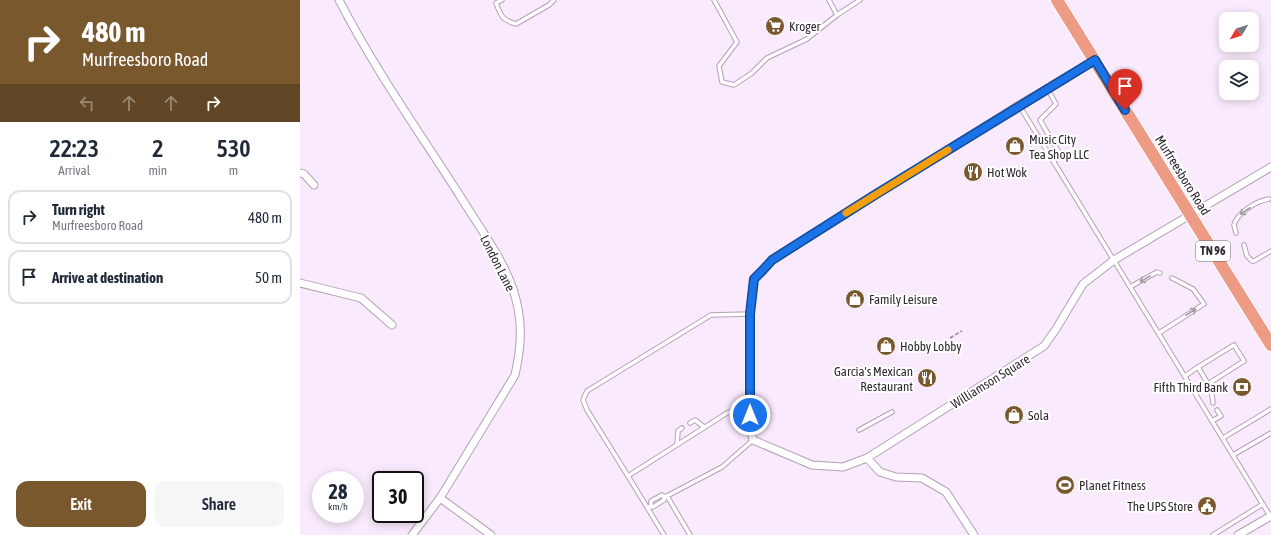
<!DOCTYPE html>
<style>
:root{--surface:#fff;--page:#f6f6f7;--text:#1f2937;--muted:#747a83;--line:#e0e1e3;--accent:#79582e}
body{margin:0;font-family:"Asap Condensed",sans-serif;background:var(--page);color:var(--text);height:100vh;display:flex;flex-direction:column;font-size:15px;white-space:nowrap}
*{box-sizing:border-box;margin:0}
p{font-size:13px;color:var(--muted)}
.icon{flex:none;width:22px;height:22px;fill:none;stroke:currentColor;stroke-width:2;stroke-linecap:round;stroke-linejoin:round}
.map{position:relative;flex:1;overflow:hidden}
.panel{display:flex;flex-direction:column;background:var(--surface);width:300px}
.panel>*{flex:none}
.top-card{background:#79582e;color:#fff;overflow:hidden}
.needle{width:26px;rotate:231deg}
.tools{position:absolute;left:919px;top:12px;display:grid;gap:8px}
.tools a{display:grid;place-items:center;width:40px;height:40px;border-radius:8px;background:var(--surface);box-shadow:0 2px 10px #0003;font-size:20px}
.speed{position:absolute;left:12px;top:471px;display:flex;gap:8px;font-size:20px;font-weight:700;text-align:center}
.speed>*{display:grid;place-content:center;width:52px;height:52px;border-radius:50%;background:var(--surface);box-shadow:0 2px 10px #0003;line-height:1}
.speed small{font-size:10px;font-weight:400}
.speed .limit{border:2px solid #111;border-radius:6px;background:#fff;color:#111}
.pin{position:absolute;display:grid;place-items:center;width:34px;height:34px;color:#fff;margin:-41px -17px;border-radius:50% 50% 50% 0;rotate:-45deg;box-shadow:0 0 4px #0007}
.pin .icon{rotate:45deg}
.me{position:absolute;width:44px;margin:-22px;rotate:0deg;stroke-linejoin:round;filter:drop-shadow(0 0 3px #0008)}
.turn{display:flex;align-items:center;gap:14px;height:84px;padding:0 16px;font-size:18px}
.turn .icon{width:52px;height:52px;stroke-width:2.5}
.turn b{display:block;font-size:28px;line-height:34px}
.lanes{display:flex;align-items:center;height:38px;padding:0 16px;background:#0003;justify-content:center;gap:20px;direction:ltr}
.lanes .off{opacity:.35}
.eta{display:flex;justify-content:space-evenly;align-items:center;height:68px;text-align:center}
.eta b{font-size:24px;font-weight:600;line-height:28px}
.cta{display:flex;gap:8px;margin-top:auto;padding:8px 16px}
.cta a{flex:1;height:46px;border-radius:12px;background:var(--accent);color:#fff;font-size:16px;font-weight:600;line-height:46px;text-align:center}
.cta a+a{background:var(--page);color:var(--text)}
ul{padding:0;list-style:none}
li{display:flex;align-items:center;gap:12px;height:54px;margin:0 8px 6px;padding:0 8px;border:2px solid var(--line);border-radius:12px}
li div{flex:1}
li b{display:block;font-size:15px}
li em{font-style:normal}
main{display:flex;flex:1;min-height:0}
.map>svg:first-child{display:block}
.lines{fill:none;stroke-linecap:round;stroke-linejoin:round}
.lane-casing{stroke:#b3a0b6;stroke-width:5.5}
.street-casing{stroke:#b3a0b6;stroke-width:9}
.highway-casing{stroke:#fff;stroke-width:14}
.path{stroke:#938895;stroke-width:1.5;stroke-dasharray:4 2;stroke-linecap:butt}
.lane{stroke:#fff;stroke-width:3.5}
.street{stroke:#fff;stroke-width:7}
.highway{stroke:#ed9b84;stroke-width:12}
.oneway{stroke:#a29fa2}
.route-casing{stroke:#114b97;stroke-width:10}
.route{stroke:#1a73e8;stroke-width:7}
.slow{stroke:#f59e0b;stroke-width:7}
.labels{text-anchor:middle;stroke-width:4;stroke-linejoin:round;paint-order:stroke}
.shield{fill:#fff;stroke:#6e696f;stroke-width:1}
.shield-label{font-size:12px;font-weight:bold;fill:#302931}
.poi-label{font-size:13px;fill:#302931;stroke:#fff;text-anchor:start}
.street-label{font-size:13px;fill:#302931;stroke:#fff}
</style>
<main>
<section class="panel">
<div class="top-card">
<div class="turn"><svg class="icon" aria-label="right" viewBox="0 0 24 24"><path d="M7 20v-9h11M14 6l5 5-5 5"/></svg><div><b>480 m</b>Murfreesboro Road</div></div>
<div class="lanes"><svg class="icon off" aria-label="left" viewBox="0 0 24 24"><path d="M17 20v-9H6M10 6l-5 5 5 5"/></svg><svg class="icon off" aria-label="ahead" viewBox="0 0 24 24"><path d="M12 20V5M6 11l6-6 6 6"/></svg><svg class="icon off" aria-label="ahead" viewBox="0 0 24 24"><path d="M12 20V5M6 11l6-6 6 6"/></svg><svg class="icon" aria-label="right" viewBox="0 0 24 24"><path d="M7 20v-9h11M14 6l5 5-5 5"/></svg></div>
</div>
<div class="eta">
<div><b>22:23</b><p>Arrival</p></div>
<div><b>2</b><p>min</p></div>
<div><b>530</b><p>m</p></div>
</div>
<ul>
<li><svg class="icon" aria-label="right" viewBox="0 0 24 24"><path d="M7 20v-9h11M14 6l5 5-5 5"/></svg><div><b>Turn right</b><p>Murfreesboro Road</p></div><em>480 m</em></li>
<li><svg class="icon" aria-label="arrive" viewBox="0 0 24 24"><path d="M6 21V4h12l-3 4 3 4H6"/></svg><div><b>Arrive at destination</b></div><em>50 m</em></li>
</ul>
<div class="cta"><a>Exit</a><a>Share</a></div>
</section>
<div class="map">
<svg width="971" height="535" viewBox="0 0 971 535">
<rect width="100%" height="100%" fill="#faeafd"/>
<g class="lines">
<defs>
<g id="lane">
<path d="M 202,0 L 196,3 C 201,16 202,20 216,24 L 249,5 L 254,0"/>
<path d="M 414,0 L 437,42 L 419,66 L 422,82 L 434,85 L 452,73 L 467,58 L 507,39 L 537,15 L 560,0"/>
<path d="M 529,0 L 537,15"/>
<path d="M 747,88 L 756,104 L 740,120 L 761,156 L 753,161"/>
<path d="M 719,105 L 970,516"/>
<path d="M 936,233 L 934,225 C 937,213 956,201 969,199"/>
<path d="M 944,245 L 947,256 L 952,261 L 954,261 L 971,251"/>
<path d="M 830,287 L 857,272 L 860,273"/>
<path d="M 450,314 L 411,315 L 287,391 L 283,400 L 287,410 L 328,476 L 427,413 L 450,404"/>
<path d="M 859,333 L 904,304 L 893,289 L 872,278"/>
<path d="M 898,367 L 934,345 L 944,361 L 908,384"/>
<path d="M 885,376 L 898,367 L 911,389 L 913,403"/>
<path d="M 912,421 L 921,416 L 917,410"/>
<path d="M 390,423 L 395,420 L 404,427"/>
<path d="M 559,430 L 592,412"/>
<path d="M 923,438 L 971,409"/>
<path d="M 377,444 L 378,431 L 382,428"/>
<path d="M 933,455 L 971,433"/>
<path d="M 328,476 L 364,535"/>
<path d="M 351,506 L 351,501 L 362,495 L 364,497 L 367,496"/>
<path d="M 348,507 L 353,507 L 364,500 L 364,497"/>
<path d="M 390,535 L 367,496 L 422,467 L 453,440"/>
<path d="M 913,535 L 963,504"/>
</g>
<g id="street">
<path d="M 39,0 C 75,70 120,133 162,199 C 179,227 202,257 213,289 C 223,320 222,344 215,375 L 140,498 L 112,535"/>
<path d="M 795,60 L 719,105 L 472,260 L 454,279 L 450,314 L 450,426 L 453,440 L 512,465 L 543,467 L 567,458 L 744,346 L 756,329 L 783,284 L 814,260 L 971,167"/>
<path d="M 0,173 L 4,174 L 14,185"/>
<path d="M 0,283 L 61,298 L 92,325"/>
<path d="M 567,458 L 580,472 L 596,477 L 622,478 L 646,492 L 674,535"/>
<path d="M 140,498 L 191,535"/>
<path d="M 938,535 L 971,516"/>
</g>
<path id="highway" d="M 757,0 L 971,345"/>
</defs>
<use href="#lane" class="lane-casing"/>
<use href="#street" class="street-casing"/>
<use href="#highway" class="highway-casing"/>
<path class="path" d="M 650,338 L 662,331"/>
<use href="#lane" class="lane"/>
<use href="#street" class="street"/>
<use href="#highway" class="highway"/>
</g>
<defs><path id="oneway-shaft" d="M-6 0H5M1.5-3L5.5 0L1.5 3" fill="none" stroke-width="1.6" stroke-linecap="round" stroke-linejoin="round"/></defs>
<g class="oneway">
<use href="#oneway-shaft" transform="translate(945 211) rotate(147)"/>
<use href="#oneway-shaft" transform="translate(845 279) rotate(150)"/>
<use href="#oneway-shaft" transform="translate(891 312) rotate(-33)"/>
</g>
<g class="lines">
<defs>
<path id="route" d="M 450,415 L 450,314 L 454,279 L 463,270 L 472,260 L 573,196 L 795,60 L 825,110"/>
</defs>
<use href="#route" class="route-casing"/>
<use href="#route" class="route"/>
<path class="slow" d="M 546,213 L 648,150"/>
</g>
<defs>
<symbol id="supermarket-disc" viewBox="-11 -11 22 22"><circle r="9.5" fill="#79582e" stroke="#fff"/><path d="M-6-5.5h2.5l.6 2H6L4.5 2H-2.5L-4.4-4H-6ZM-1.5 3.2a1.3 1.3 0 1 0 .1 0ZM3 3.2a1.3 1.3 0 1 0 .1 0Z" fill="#fff"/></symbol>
<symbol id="shop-disc" viewBox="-11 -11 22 22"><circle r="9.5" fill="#79582e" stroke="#fff"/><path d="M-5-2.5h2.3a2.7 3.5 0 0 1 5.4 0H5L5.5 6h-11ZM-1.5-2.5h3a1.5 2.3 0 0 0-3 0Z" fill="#fff"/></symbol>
<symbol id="restaurant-disc" viewBox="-11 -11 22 22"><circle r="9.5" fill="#79582e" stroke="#fff"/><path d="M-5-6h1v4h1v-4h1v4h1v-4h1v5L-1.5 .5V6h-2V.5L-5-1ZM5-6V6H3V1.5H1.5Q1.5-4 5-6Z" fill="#fff"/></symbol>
<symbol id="bank-disc" viewBox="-11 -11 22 22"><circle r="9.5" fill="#79582e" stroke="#fff"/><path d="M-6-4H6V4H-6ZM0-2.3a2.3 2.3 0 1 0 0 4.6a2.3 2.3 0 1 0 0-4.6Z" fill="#fff"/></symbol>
<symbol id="stadium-disc" viewBox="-11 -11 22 22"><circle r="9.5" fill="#79582e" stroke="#fff"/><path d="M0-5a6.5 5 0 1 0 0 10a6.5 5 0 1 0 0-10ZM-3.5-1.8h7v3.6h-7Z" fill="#fff"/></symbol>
<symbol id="civic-disc" viewBox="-11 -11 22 22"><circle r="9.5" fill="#79582e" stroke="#fff"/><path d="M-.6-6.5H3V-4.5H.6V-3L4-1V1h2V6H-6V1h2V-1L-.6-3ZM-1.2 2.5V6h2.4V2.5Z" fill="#fff"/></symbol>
</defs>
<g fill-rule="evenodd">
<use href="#supermarket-disc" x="464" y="15" width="22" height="22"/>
<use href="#shop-disc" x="704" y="135" width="22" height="22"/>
<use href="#restaurant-disc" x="662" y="161" width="22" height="22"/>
<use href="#shop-disc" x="544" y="288" width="22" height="22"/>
<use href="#shop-disc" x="575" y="335" width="22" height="22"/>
<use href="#restaurant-disc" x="616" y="367" width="22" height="22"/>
<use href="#bank-disc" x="931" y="376" width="22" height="22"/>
<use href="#shop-disc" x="703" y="404" width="22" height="22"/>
<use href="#stadium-disc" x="754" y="474" width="22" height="22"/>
<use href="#civic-disc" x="896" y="495" width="22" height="22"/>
</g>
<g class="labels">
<rect class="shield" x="896" y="241" width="34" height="20" rx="3"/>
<g class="shield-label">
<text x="913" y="255">TN 96</text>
</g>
<g class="poi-label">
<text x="489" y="31">Kroger</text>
<text x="729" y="144">Music City<tspan x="729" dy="15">Tea Shop LLC</tspan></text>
<text x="687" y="177">Hot Wok</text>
<text x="569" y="304">Family Leisure</text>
<text x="600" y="351">Hobby Lobby</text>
<text x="613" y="376" text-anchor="end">Garcia's Mexican<tspan x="613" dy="15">Restaurant</tspan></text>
<text x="928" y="392" text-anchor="end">Fifth Third Bank</text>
<text x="728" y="420">Sola</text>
<text x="779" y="490">Planet Fitness</text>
<text x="893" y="511" text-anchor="end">The UPS Store</text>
</g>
<g class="street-label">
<text transform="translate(883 175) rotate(58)" y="5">Murfreesboro Road</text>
<text transform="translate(198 263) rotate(63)" y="5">London Lane</text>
<text transform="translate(690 381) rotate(-32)" y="5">Williamson Square</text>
</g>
</g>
</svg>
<div class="tools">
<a><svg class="needle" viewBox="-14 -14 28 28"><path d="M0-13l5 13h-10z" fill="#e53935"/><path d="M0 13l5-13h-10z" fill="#747a83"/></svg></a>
<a><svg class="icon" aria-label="layers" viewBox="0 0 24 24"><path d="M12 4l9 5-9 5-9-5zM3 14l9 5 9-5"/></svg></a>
</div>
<div class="speed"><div>28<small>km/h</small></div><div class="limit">30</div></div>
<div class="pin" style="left:825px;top:110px;background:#d93025"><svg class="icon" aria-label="arrive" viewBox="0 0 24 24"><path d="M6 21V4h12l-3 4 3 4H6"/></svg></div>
<svg class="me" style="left:450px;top:415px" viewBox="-20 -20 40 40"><circle r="17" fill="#1a73e8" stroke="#fff" stroke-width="3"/><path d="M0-11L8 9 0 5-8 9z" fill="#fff"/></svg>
</div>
</main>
